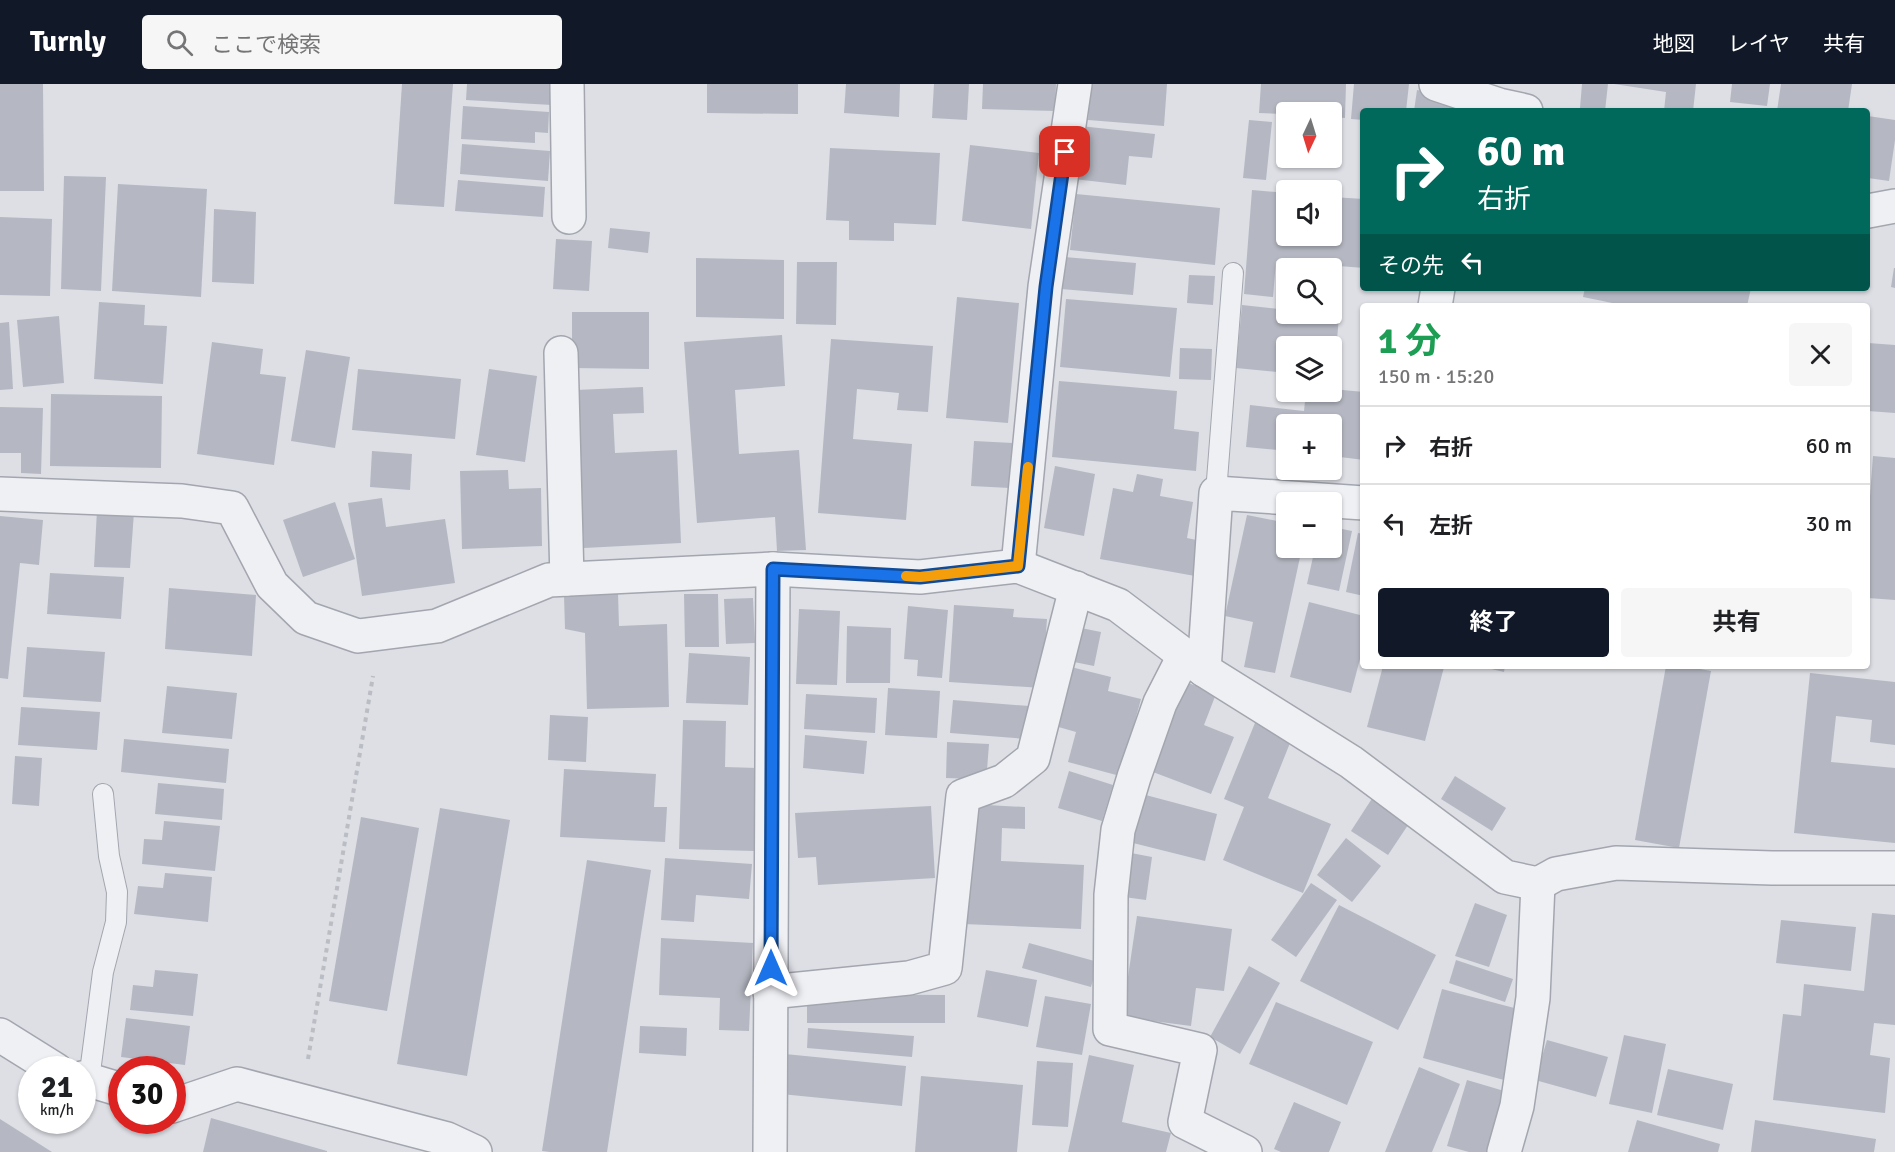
<!DOCTYPE html>
<html lang="ja">
<meta charset="utf-8">
<style>
:root{--surface:#fff;--page:#f6f6f6;--text:#202124;--muted:#757577;--line:#e0e0e0;--accent:#111827}
body{margin:0;font-family:Signika,"Noto Sans JP",sans-serif;background:var(--page);color:var(--text);height:100vh;display:flex;flex-direction:column;font-size:22px;white-space:nowrap}
*{box-sizing:border-box;margin:0}
p{font-size:20px;color:var(--muted)}
.icon{flex:none;width:33px;height:33px;fill:none;stroke:currentColor;stroke-width:2;stroke-linecap:round;stroke-linejoin:round}
.map{position:relative;flex:1;overflow:hidden}
.panel{position:absolute;left:1360px;top:219px;width:510px;height:366px;display:flex;flex-direction:column;background:var(--surface);border-radius:6px;box-shadow:0 2px 4px #0004}
.panel>*{flex:none}
.top-card{position:absolute;left:1360px;top:24px;width:510px;height:183px;border-radius:6px;box-shadow:0 2px 4px #0004;background:#00695c;color:#fff;overflow:hidden}
.needle{width:39px;rotate:184deg}
.controls{position:absolute;left:1276px;top:18px;display:grid;gap:12px}
.controls a{display:grid;place-items:center;width:66px;height:66px;border-radius:6px;background:var(--surface);box-shadow:0 2px 4px #0004;font-size:30px}
.speed{position:absolute;left:18px;top:972px;display:flex;gap:12px;font-size:30px;font-weight:700;text-align:center}
.speed>*{display:grid;place-content:center;width:78px;height:78px;border-radius:50%;background:var(--surface);box-shadow:0 2px 4px #0004;line-height:1}
.speed small{font-size:15px;font-weight:400}
.speed .limit{border:9px solid #d22;background:#fff;color:#111}
.pin{position:absolute;display:grid;place-items:center;width:51px;height:51px;color:#fff;margin:-26px;border-radius:12px;box-shadow:0 3px 9px #0006}
.me{position:absolute;width:66px;margin:-33px;rotate:0deg;stroke-linejoin:round;filter:drop-shadow(0 0 4px #0008)}
.turn{display:flex;align-items:center;gap:21px;height:126px;padding:0 18px;font-size:27px}
.turn .icon{width:78px;height:78px;stroke-width:2.5}
.turn b{display:block;font-size:42px;line-height:51px}
.then{display:flex;align-items:center;height:57px;padding:0 18px;background:#0003;gap:12px;font-size:22px}
.round{display:grid;place-items:center;flex:none;width:63px;height:63px;border-radius:6px;background:var(--page)}
.overview{display:flex;align-items:center;justify-content:space-between;height:102px;padding:0 18px}
h1{font-size:36px;font-weight:700;line-height:45px;color:#1e9e55}
.button{display:flex;gap:12px;margin-top:auto;padding:12px 18px}
.button a{flex:1;height:69px;border-radius:6px;background:var(--accent);color:#fff;font-size:24px;font-weight:700;line-height:69px;text-align:center}
.button a+a{background:var(--page);color:var(--text)}
ul{padding:0;list-style:none}
li{display:flex;align-items:center;gap:18px;height:78px;padding:0 18px;border-top:2px solid var(--line)}
li div{flex:1}
li b{display:block;font-size:22px}
li em{font-style:normal}
header{display:flex;align-items:center;gap:36px;box-sizing:border-box;height:84px;padding:0 30px;background:var(--accent);color:#fff}
header strong{font-size:28px}
nav{display:flex;gap:33px;margin-inline-start:auto;font-size:21px}
.search{width:420px;height:54px;background:var(--page);display:flex;align-items:center;gap:15px;box-sizing:border-box;padding:0 21px;border-radius:6px;color:var(--muted);font-size:22px}
.map>svg:first-child{display:block}
.building{fill:#b5b8c2}
.lines{fill:none;stroke-linecap:round;stroke-linejoin:round}
.lane-casing{stroke:#a3a6af;stroke-width:22}
.street-casing{stroke:#a3a6af;stroke-width:36}
.path{stroke:#bbbdc4;stroke-width:4;stroke-dasharray:4.5 4.5;stroke-linecap:butt}
.lane{stroke:#eff0f4;stroke-width:20}
.street{stroke:#eff0f4;stroke-width:33}
.route-casing{stroke:#114b97;stroke-width:15}
.route{stroke:#1a73e8;stroke-width:10}
.slow{stroke:#f59e0b;stroke-width:10}
</style>
<header>
<strong>Turnly</strong>
<div class="search"><svg class="icon" aria-label="search" viewBox="0 0 24 24"><circle cx="10" cy="10" r="6"/><path d="M15 15l6 6"/></svg>ここで検索</div>
<nav><a>地図</a><a>レイヤ</a><a>共有</a></nav>
</header>
<div class="map">
<svg width="1895" height="1068" viewBox="0 0 1895 1068">
<rect width="100%" height="100%" fill="#dddfe5"/>
<g class="building">
<path d="M 0,0 L 43,0 L 44,107 L 0,107 Z"/>
<path d="M 402,0 L 453,0 L 444,123 L 394,120 Z"/>
<path d="M 467,0 L 553,0 L 552,21 L 466,16 Z"/>
<path d="M 707,0 L 798,0 L 798,30 L 707,29 Z"/>
<path d="M 846,0 L 900,0 L 899,33 L 844,29 Z"/>
<path d="M 934,0 L 969,0 L 967,36 L 932,34 Z"/>
<path d="M 983,0 L 1056,0 L 1055,27 L 982,25 Z"/>
<path d="M 1091,0 L 1167,0 L 1164,42 L 1088,36 Z"/>
<path d="M 1261,0 L 1346,0 L 1345,34 L 1332,33 L 1332,28 L 1287,28 L 1287,30 L 1259,29 Z"/>
<path d="M 1354,0 L 1409,0 L 1406,27 L 1364,27 L 1364,36 L 1351,35 Z"/>
<path d="M 1582,0 L 1608,0 L 1605,27 L 1580,24 Z"/>
<path d="M 1614,0 L 1696,0 L 1693,27 L 1664,27 L 1666,8 Z"/>
<path d="M 1732,0 L 1770,0 L 1767,22 L 1730,18 Z"/>
<path d="M 1781,0 L 1852,0 L 1848,27 L 1777,27 Z"/>
<path d="M 1417,6 L 1465,15 L 1463,27 L 1414,27 Z"/>
<path d="M 463,22 L 549,28 L 548,49 L 535,48 L 535,59 L 461,55 Z"/>
<path d="M 1868,32 L 1895,36 L 1895,56 L 1889,97 L 1868,94 Z"/>
<path d="M 1249,36 L 1272,38 L 1266,96 L 1243,94 Z"/>
<path d="M 1080,42 L 1155,50 L 1152,74 L 1129,72 L 1126,101 L 1074,95 Z"/>
<path d="M 462,60 L 550,67 L 548,97 L 460,90 Z"/>
<path d="M 970,61 L 1039,69 L 1031,145 L 962,137 Z"/>
<path d="M 830,64 L 940,69 L 936,141 L 894,139 L 894,157 L 849,156 L 849,137 L 826,136 Z"/>
<path d="M 64,92 L 106,93 L 101,207 L 61,205 Z"/>
<path d="M 458,96 L 545,103 L 543,133 L 455,127 Z"/>
<path d="M 118,100 L 207,105 L 201,213 L 112,207 Z"/>
<path d="M 1252,106 L 1287,109 L 1287,152 L 1332,152 L 1332,113 L 1364,115 L 1364,184 L 1276,177 L 1273,213 L 1244,210 Z"/>
<path d="M 1076,110 L 1220,124 L 1215,181 L 1070,166 Z"/>
<path d="M 214,125 L 256,128 L 254,200 L 212,198 Z"/>
<path d="M 0,133 L 52,135 L 50,212 L 0,211 Z"/>
<path d="M 610,144 L 650,148 L 648,169 L 608,164 Z"/>
<path d="M 556,155 L 592,157 L 589,207 L 553,205 Z"/>
<path d="M 1064,173 L 1136,179 L 1133,211 L 1061,205 Z"/>
<path d="M 696,174 L 784,176 L 784,235 L 696,233 Z"/>
<path d="M 797,178 L 837,178 L 836,241 L 796,240 Z"/>
<path d="M 1894,184 L 1895,184 L 1895,204 L 1891,203 Z"/>
<path d="M 1189,191 L 1215,192 L 1213,221 L 1187,219 Z"/>
<path d="M 1585,204 L 1751,204 L 1747,222 L 1627,222 L 1583,213 Z"/>
<path d="M 957,213 L 1019,219 L 1008,339 L 946,334 Z"/>
<path d="M 1066,215 L 1177,224 L 1170,293 L 1060,283 Z"/>
<path d="M 99,218 L 145,221 L 144,241 L 167,242 L 163,300 L 94,295 Z"/>
<path d="M 1242,221 L 1287,226 L 1287,230 L 1339,232 L 1336,268 L 1332,267 L 1332,262 L 1287,262 L 1287,289 L 1236,284 Z"/>
<path d="M 572,228 L 649,228 L 649,285 L 572,284 Z"/>
<path d="M 59,232 L 64,299 L 23,303 L 17,236 Z"/>
<path d="M 9,238 L 13,305 L 0,306 L 0,239 Z"/>
<path d="M 782,251 L 785,302 L 735,306 L 739,370 L 799,366 L 806,466 L 777,467 L 775,433 L 697,439 L 684,258 Z"/>
<path d="M 831,255 L 933,262 L 928,328 L 897,326 L 899,309 L 857,305 L 853,355 L 912,360 L 906,436 L 818,429 Z"/>
<path d="M 212,258 L 263,265 L 260,290 L 286,293 L 274,381 L 197,370 Z"/>
<path d="M 1868,259 L 1895,261 L 1895,329 L 1868,327 Z"/>
<path d="M 1180,264 L 1212,265 L 1211,296 L 1179,295 Z"/>
<path d="M 306,266 L 350,273 L 335,364 L 291,357 Z"/>
<path d="M 358,285 L 461,295 L 455,355 L 352,346 Z"/>
<path d="M 489,285 L 537,292 L 525,378 L 476,371 Z"/>
<path d="M 1059,297 L 1177,307 L 1174,345 L 1199,348 L 1196,387 L 1052,373 Z"/>
<path d="M 643,303 L 644,329 L 613,330 L 615,369 L 677,366 L 681,459 L 584,464 L 576,306 Z"/>
<path d="M 1332,305 L 1364,308 L 1364,376 L 1332,372 L 1332,340 L 1287,340 L 1287,367 L 1246,363 L 1250,321 L 1304,327 L 1306,308 L 1332,308 Z"/>
<path d="M 51,310 L 162,312 L 161,384 L 50,382 Z"/>
<path d="M 0,323 L 43,324 L 41,390 L 21,389 L 21,369 L 0,369 Z"/>
<path d="M 974,357 L 1013,359 L 1010,404 L 971,402 Z"/>
<path d="M 372,367 L 412,370 L 410,406 L 370,403 Z"/>
<path d="M 1873,372 L 1895,374 L 1895,516 L 1868,514 L 1868,439 Z"/>
<path d="M 1055,382 L 1095,390 L 1084,452 L 1044,444 Z"/>
<path d="M 508,386 L 509,405 L 541,404 L 542,462 L 462,465 L 460,387 Z"/>
<path d="M 1137,390 L 1163,395 L 1160,412 L 1193,418 L 1187,454 L 1201,457 L 1195,492 L 1100,475 L 1113,404 L 1133,408 Z"/>
<path d="M 382,414 L 386,443 L 445,435 L 455,499 L 362,512 L 348,419 Z"/>
<path d="M 335,418 L 355,475 L 303,493 L 283,436 Z"/>
<path d="M 97,426 L 134,428 L 130,484 L 94,483 Z"/>
<path d="M 1247,431 L 1287,439 L 1287,464 L 1302,464 L 1275,589 L 1244,583 L 1253,538 L 1225,532 Z"/>
<path d="M 0,432 L 43,436 L 39,481 L 20,479 L 8,595 L 0,594 Z"/>
<path d="M 1332,443 L 1352,447 L 1339,507 L 1307,500 L 1315,464 L 1332,464 Z"/>
<path d="M 1358,449 L 1364,450 L 1364,512 L 1346,508 Z"/>
<path d="M 50,489 L 124,493 L 121,535 L 47,530 Z"/>
<path d="M 169,504 L 256,511 L 252,572 L 165,565 Z"/>
<path d="M 618,509 L 619,542 L 667,540 L 669,623 L 587,625 L 585,549 L 565,545 L 564,511 Z"/>
<path d="M 684,510 L 718,510 L 719,563 L 685,563 Z"/>
<path d="M 753,514 L 755,559 L 726,560 L 724,515 Z"/>
<path d="M 1309,518 L 1364,532 L 1364,560 L 1351,609 L 1290,593 Z"/>
<path d="M 954,521 L 1014,525 L 1013,533 L 1047,535 L 1042,604 L 949,598 Z"/>
<path d="M 908,522 L 948,526 L 942,594 L 917,592 L 918,576 L 904,575 Z"/>
<path d="M 799,525 L 840,527 L 837,601 L 796,600 Z"/>
<path d="M 847,542 L 891,544 L 890,599 L 846,599 Z"/>
<path d="M 1076,543 L 1101,548 L 1094,582 L 1069,577 Z"/>
<path d="M 27,563 L 105,568 L 101,618 L 23,613 Z"/>
<path d="M 689,569 L 750,573 L 748,621 L 686,619 Z"/>
<path d="M 1383,582 L 1444,583 L 1425,657 L 1367,643 Z"/>
<path d="M 1479,582 L 1505,582 L 1504,588 Z"/>
<path d="M 1666,582 L 1683,582 L 1711,587 L 1679,764 L 1635,756 Z"/>
<path d="M 1071,583 L 1111,593 L 1108,607 L 1141,615 L 1120,692 L 1068,678 L 1076,648 L 1055,642 Z"/>
<path d="M 1810,589 L 1895,598 L 1895,661 L 1870,658 L 1872,636 L 1836,632 L 1831,678 L 1895,684 L 1895,759 L 1794,749 Z"/>
<path d="M 1181,596 L 1216,610 L 1204,641 L 1234,653 L 1211,710 L 1145,685 Z"/>
<path d="M 167,602 L 237,609 L 232,655 L 162,649 Z"/>
<path d="M 888,604 L 940,607 L 937,654 L 885,651 Z"/>
<path d="M 806,610 L 877,614 L 875,649 L 804,645 Z"/>
<path d="M 953,616 L 1029,622 L 1026,655 L 950,649 Z"/>
<path d="M 21,623 L 100,628 L 97,666 L 18,661 Z"/>
<path d="M 550,631 L 588,633 L 586,678 L 548,676 Z"/>
<path d="M 1257,634 L 1294,649 L 1268,714 L 1331,740 L 1303,809 L 1223,776 L 1244,723 L 1224,715 Z"/>
<path d="M 683,636 L 726,637 L 725,683 L 757,684 L 755,767 L 679,765 Z"/>
<path d="M 805,651 L 867,657 L 864,690 L 803,684 Z"/>
<path d="M 124,655 L 229,665 L 226,699 L 121,688 Z"/>
<path d="M 947,658 L 989,660 L 987,686 L 976,695 L 946,694 Z"/>
<path d="M 15,672 L 42,674 L 39,722 L 12,720 Z"/>
<path d="M 564,685 L 656,690 L 654,723 L 667,723 L 665,758 L 560,753 Z"/>
<path d="M 1069,687 L 1113,701 L 1102,737 L 1058,724 Z"/>
<path d="M 1455,692 L 1506,724 L 1492,747 L 1441,715 Z"/>
<path d="M 158,699 L 224,705 L 222,736 L 155,730 Z"/>
<path d="M 1142,710 L 1217,730 L 1205,777 L 1129,758 Z"/>
<path d="M 1373,713 L 1410,738 L 1388,771 L 1351,747 Z"/>
<path d="M 969,720 L 1025,723 L 1025,745 L 1002,744 L 1001,777 L 1084,781 L 1081,845 L 963,840 Z"/>
<path d="M 931,722 L 935,794 L 818,801 L 816,773 L 798,774 L 795,729 Z"/>
<path d="M 440,724 L 510,736 L 467,992 L 397,980 Z"/>
<path d="M 361,733 L 419,744 L 387,927 L 329,917 Z"/>
<path d="M 164,737 L 220,742 L 215,787 L 142,780 L 144,755 L 162,756 Z"/>
<path d="M 1346,754 L 1381,782 L 1352,818 L 1317,791 Z"/>
<path d="M 1131,769 L 1152,773 L 1146,816 L 1124,813 Z"/>
<path d="M 665,774 L 752,780 L 749,815 L 696,811 L 694,838 L 661,836 Z"/>
<path d="M 587,776 L 651,786 L 607,1068 L 550,1068 L 542,1067 Z"/>
<path d="M 165,789 L 212,793 L 208,838 L 134,830 L 138,802 L 163,804 Z"/>
<path d="M 1311,799 L 1337,816 L 1296,873 L 1271,856 Z"/>
<path d="M 1475,819 L 1507,831 L 1489,883 L 1455,872 Z"/>
<path d="M 1339,821 L 1436,871 L 1398,946 L 1300,897 Z"/>
<path d="M 1872,829 L 1895,831 L 1895,941 L 1874,939 L 1870,971 L 1890,974 L 1885,1029 L 1773,1016 L 1783,930 L 1801,932 L 1804,900 L 1864,907 Z"/>
<path d="M 1137,832 L 1232,845 L 1224,907 L 1196,904 L 1191,942 L 1122,933 Z"/>
<path d="M 1781,836 L 1856,843 L 1851,887 L 1776,879 Z"/>
<path d="M 661,854 L 753,859 L 749,947 L 719,946 L 720,914 L 659,911 Z"/>
<path d="M 1029,859 L 1098,878 L 1091,903 L 1022,884 Z"/>
<path d="M 1456,876 L 1513,895 L 1505,918 L 1449,899 Z"/>
<path d="M 1249,882 L 1280,899 L 1240,970 L 1210,953 Z"/>
<path d="M 155,886 L 198,890 L 193,932 L 130,926 L 133,901 L 153,903 Z"/>
<path d="M 986,886 L 1037,896 L 1028,943 L 977,933 Z"/>
<path d="M 1442,905 L 1522,926 L 1504,996 L 1423,974 Z"/>
<path d="M 807,910 L 945,911 L 945,939 L 807,939 Z"/>
<path d="M 1045,912 L 1091,920 L 1082,971 L 1036,963 Z"/>
<path d="M 1276,918 L 1373,958 L 1347,1021 L 1249,980 Z"/>
<path d="M 126,934 L 190,942 L 185,981 L 121,973 Z"/>
<path d="M 640,942 L 687,944 L 686,972 L 639,969 Z"/>
<path d="M 808,944 L 914,952 L 912,973 L 807,964 Z"/>
<path d="M 1624,951 L 1666,960 L 1652,1029 L 1609,1020 Z"/>
<path d="M 1547,956 L 1608,973 L 1596,1013 L 1535,996 Z"/>
<path d="M 785,970 L 906,982 L 902,1022 L 781,1010 Z"/>
<path d="M 1089,971 L 1134,981 L 1122,1038 L 1171,1049 L 1166,1068 L 1068,1068 Z"/>
<path d="M 1037,977 L 1073,979 L 1068,1043 L 1032,1041 Z"/>
<path d="M 1419,983 L 1460,1000 L 1432,1068 L 1385,1068 Z"/>
<path d="M 1668,985 L 1733,1000 L 1723,1046 L 1657,1031 Z"/>
<path d="M 921,992 L 1023,1001 L 1017,1068 L 915,1068 Z"/>
<path d="M 1467,996 L 1511,1009 L 1493,1068 L 1469,1068 L 1447,1062 Z"/>
<path d="M 1294,1018 L 1341,1038 L 1329,1068 L 1281,1068 L 1274,1065 Z"/>
<path d="M 211,1034 L 327,1067 L 327,1068 L 203,1068 Z"/>
<path d="M 0,1035 L 52,1068 L 0,1068 Z"/>
<path d="M 1637,1036 L 1720,1060 L 1718,1068 L 1628,1068 Z"/>
<path d="M 1755,1036 L 1876,1055 L 1874,1068 L 1751,1068 Z"/>
</g>
<g class="lines">
<defs>
<g id="lane">
<path d="M 1216,409 L 1233,189"/>
<path d="M 89,996 L 103,888 L 116,838 L 117,808 L 109,772 L 103,710"/>
</g>
<g id="street">
<path d="M 567,0 L 569,133"/>
<path d="M 1436,0 L 1499,21 L 1526,27"/>
<path d="M 1868,127 L 1895,122"/>
<path d="M 1435,222 L 1438,204"/>
<path d="M 561,269 L 567,495"/>
<path d="M 0,410 L 182,417 L 232,424 L 272,501 L 306,534 L 358,552 L 437,542 L 549,496 L 773,485 L 920,493 L 1018,482 L 1118,521 L 1204,586 L 1351,678 L 1505,793 L 1538,800 L 1556,790 L 1616,779 L 1772,784 L 1895,784"/>
<path d="M 1018,482 L 1045,203 L 1075,0"/>
<path d="M 1184,572 L 1160,619 L 1134,693 L 1118,746 L 1111,811 L 1110,945 L 1200,966 L 1185,1038 L 1245,1068"/>
<path d="M 1204,586 L 1216,409 L 1364,419"/>
<path d="M 770,908 L 909,894 L 945,884 L 963,712 L 1004,697 L 1033,674 L 1076,504"/>
<path d="M 0,951 L 56,986"/>
<path d="M 82,994 L 122,1006"/>
<path d="M 172,1022 L 237,1000 L 447,1055 L 475,1068"/>
<path d="M 770,1068 L 773,485"/>
<path d="M 1504,1068 L 1517,1022 L 1533,914 L 1538,800"/>
</g>
</defs>
<use href="#lane" class="lane-casing"/>
<use href="#street" class="street-casing"/>
<path class="path" d="M 308,975 L 373,592"/>
<use href="#lane" class="lane"/>
<use href="#street" class="street"/>
</g>
<g class="lines">
<defs>
<path id="route" d="M 771,884 L 773,485 L 920,493 L 1018,482 L 1046,203 L 1065,68"/>
</defs>
<use href="#route" class="route-casing"/>
<use href="#route" class="route"/>
<path class="slow" d="M 906,492 L 920,493 L 1018,482 L 1028,383"/>
</g>
</svg>
<div class="controls">
<a><svg class="needle" viewBox="-14 -14 28 28"><path d="M0-13l5 13h-10z" fill="#e53935"/><path d="M0 13l5-13h-10z" fill="#757577"/></svg></a>
<a><svg class="icon" aria-label="sound" viewBox="0 0 24 24"><path d="M4 9h4l5-4v14l-5-4H4zM17 9q2 3 0 6"/></svg></a>
<a><svg class="icon" aria-label="search" viewBox="0 0 24 24"><circle cx="10" cy="10" r="6"/><path d="M15 15l6 6"/></svg></a>
<a><svg class="icon" aria-label="layers" viewBox="0 0 24 24"><path d="M12 4l9 5-9 5-9-5zM3 14l9 5 9-5"/></svg></a>
<a>+</a>
<a>−</a>
</div>
<div class="speed"><div>21<small>km/h</small></div><div class="limit">30</div></div>
<div class="pin" style="left:1065px;top:68px;background:#d93025"><svg class="icon" aria-label="arrive" viewBox="0 0 24 24"><path d="M6 21V4h12l-3 4 3 4H6"/></svg></div>
<svg class="me" style="left:771px;top:884px" viewBox="-20 -20 40 40"><path d="M0-17L14 15 0 8-14 15z" fill="#1a73e8" stroke="#fff" stroke-width="4"/></svg>
<div class="top-card">
<div class="turn"><svg class="icon" aria-label="right" viewBox="0 0 24 24"><path d="M7 20v-9h11M14 6l5 5-5 5"/></svg><div><b>60 m</b>右折</div></div>
<div class="then">その先<svg class="icon" aria-label="left" viewBox="0 0 24 24"><path d="M17 20v-9H6M10 6l-5 5 5 5"/></svg></div>
</div>
<section class="panel">
<div class="overview"><div><h1>1 分</h1><p>150 m · 15:20</p></div><a class="round"><svg class="icon" aria-label="close" viewBox="0 0 24 24"><path d="M6 6l12 12M18 6L6 18"/></svg></a></div>
<ul>
<li><svg class="icon" aria-label="right" viewBox="0 0 24 24"><path d="M7 20v-9h11M14 6l5 5-5 5"/></svg><div><b>右折</b></div><em>60 m</em></li>
<li><svg class="icon" aria-label="left" viewBox="0 0 24 24"><path d="M17 20v-9H6M10 6l-5 5 5 5"/></svg><div><b>左折</b></div><em>30 m</em></li>
</ul>
<div class="button"><a>終了</a><a>共有</a></div>
</section>
</div>
